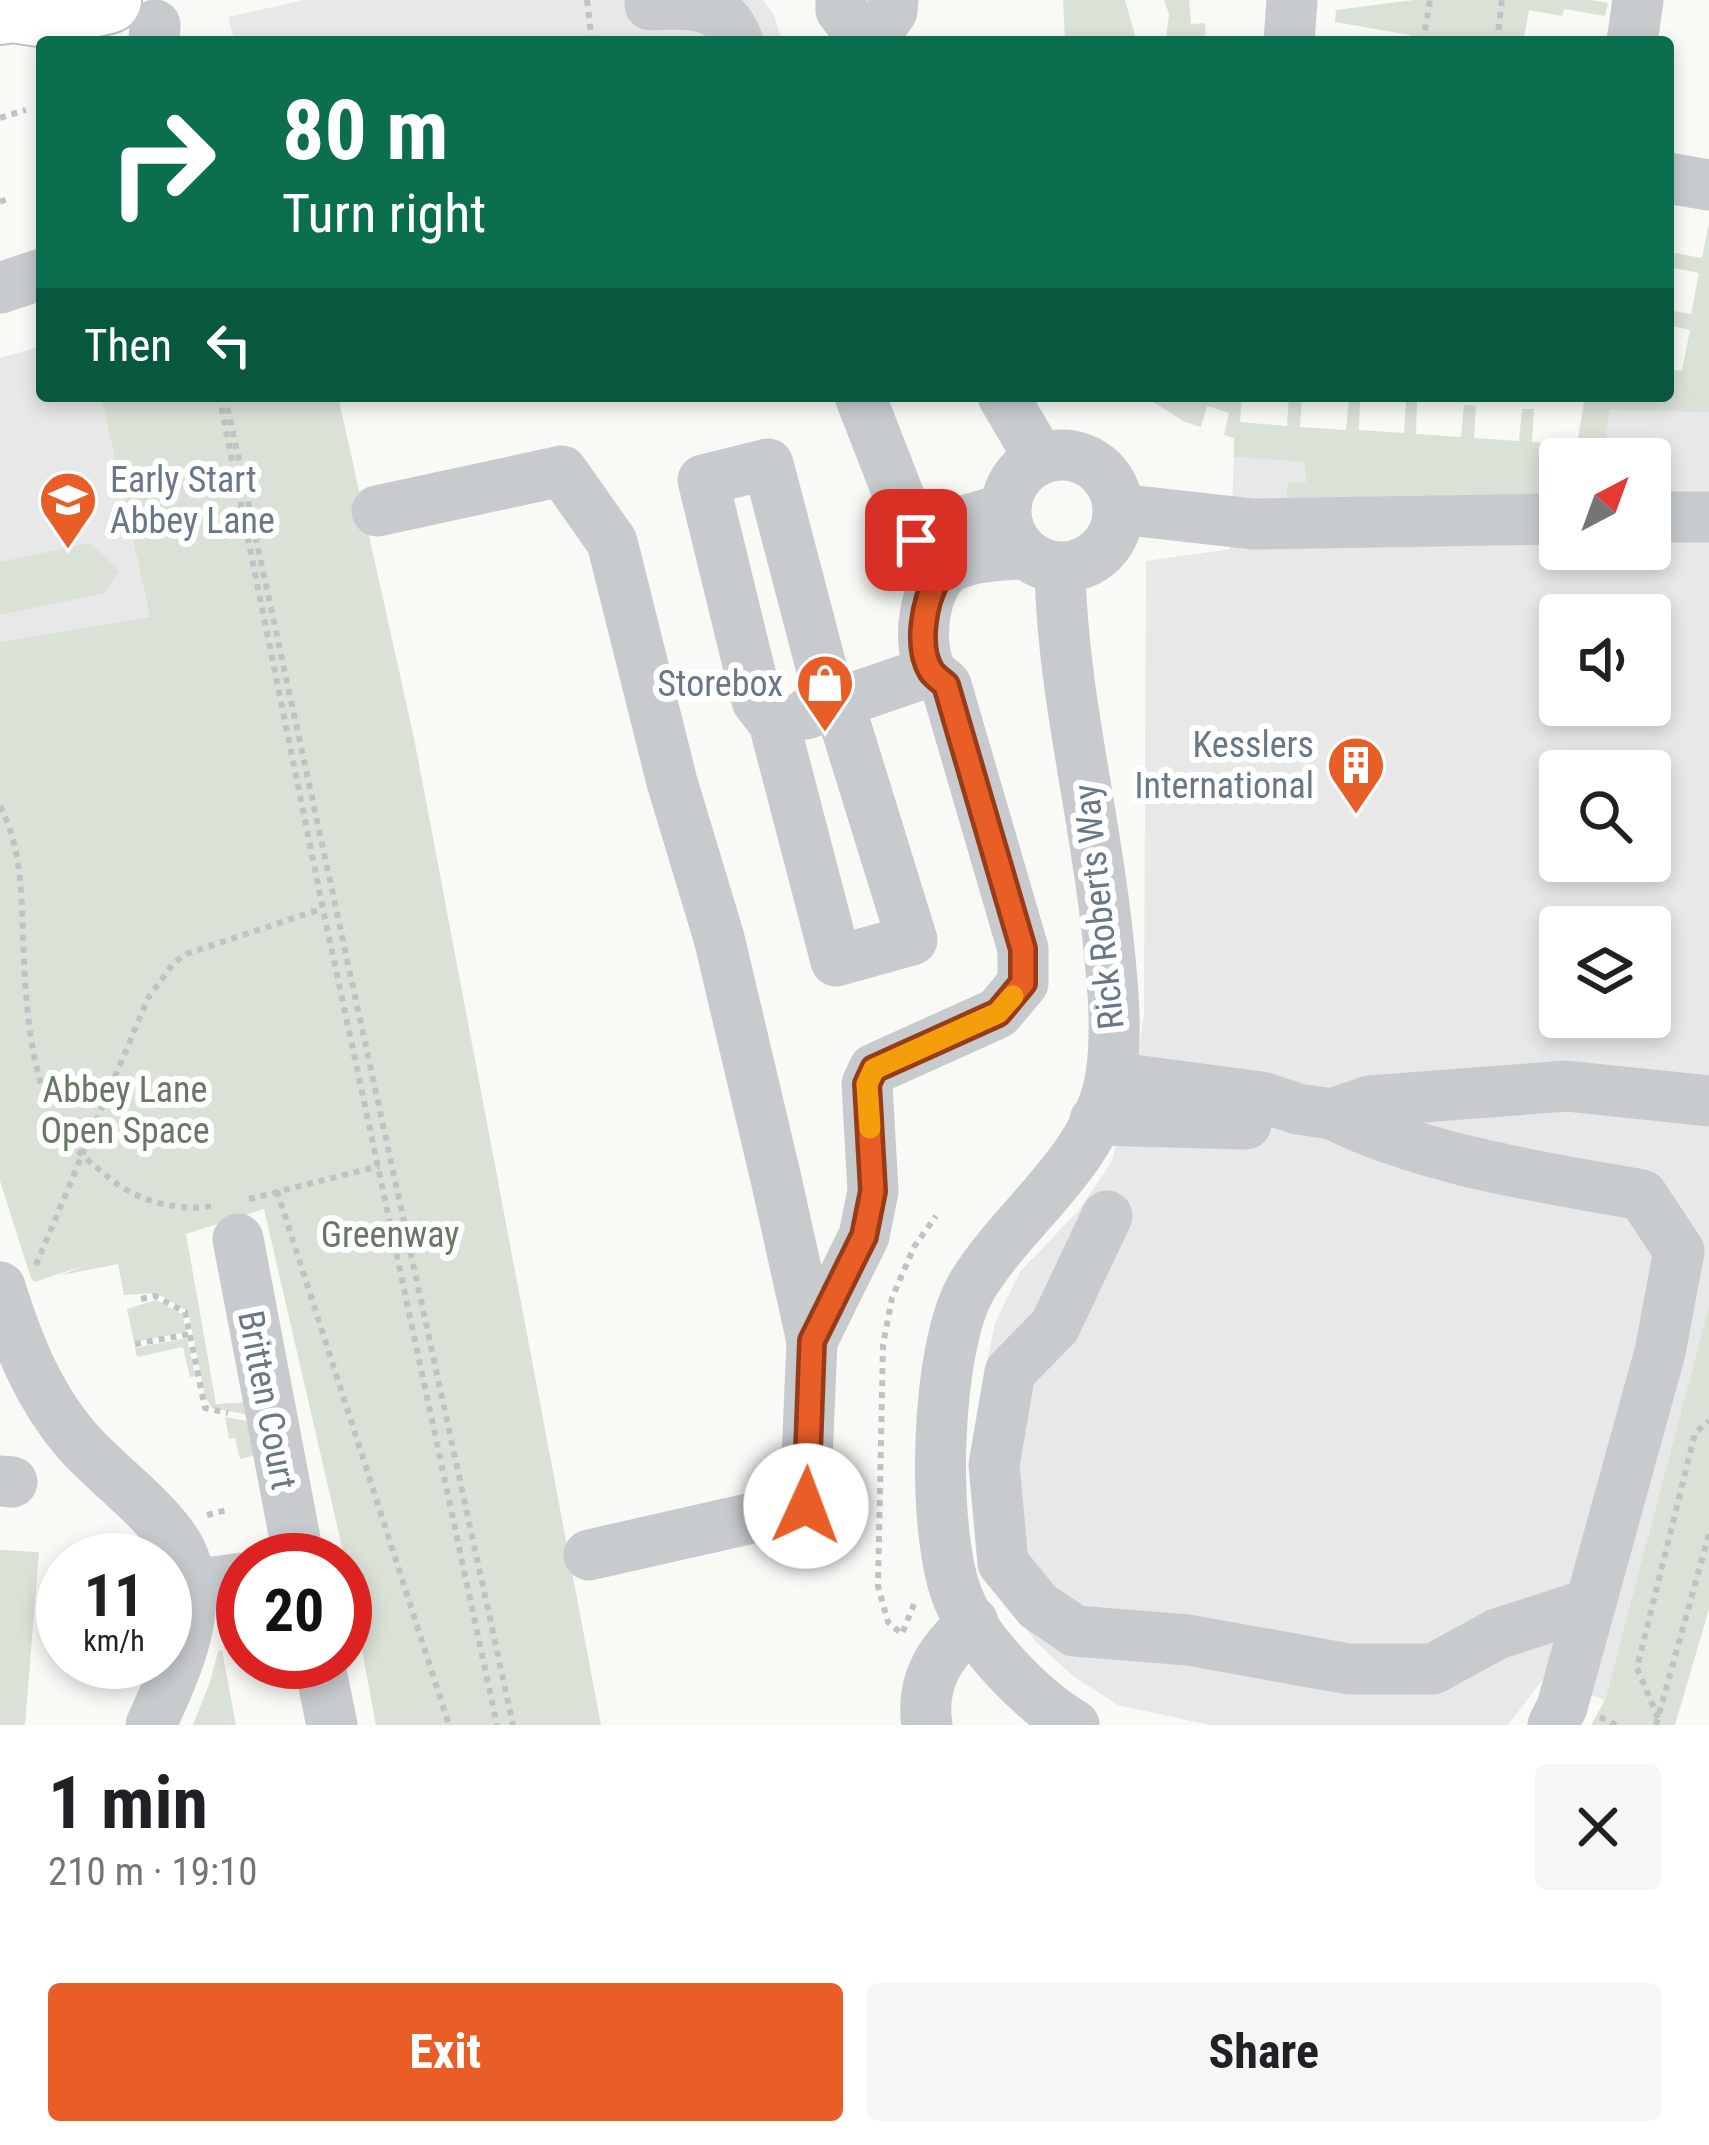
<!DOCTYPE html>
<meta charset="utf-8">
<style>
:root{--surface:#fff;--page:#f6f6f6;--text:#202124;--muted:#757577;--accent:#e95d26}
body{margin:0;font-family:"Roboto Condensed",sans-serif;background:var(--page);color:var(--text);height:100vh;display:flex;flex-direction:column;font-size:45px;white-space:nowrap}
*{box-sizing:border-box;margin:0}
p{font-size:39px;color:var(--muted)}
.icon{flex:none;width:66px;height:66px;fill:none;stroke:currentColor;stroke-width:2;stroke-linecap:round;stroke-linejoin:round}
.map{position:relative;height:1725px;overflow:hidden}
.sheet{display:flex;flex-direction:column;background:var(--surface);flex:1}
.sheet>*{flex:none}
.hud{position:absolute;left:36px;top:36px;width:1638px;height:366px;border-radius:12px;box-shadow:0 6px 18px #0003;background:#0b6e4f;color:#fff;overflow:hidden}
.needle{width:78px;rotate:41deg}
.fabs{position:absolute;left:1539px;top:438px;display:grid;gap:24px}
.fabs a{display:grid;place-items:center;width:132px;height:132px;border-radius:12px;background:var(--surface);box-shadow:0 6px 18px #0003;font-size:60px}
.speed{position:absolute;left:36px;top:1533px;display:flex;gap:24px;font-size:60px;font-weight:700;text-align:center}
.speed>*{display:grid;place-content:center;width:156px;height:156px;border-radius:50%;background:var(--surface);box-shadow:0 6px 18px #0003;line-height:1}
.speed small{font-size:30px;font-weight:400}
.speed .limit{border:18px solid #d22;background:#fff;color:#111}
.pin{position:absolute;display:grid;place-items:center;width:102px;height:102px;color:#fff;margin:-51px;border-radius:24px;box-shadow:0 6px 18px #0006}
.me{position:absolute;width:132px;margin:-66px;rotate:2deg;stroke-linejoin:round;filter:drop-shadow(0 0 9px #0008)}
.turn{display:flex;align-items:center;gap:42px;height:252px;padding:0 48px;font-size:54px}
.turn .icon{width:156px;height:156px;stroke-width:2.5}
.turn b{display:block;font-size:84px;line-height:102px}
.then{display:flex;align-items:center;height:114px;padding:0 48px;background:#0003;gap:24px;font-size:45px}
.round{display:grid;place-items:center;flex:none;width:126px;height:126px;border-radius:12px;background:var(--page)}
.overview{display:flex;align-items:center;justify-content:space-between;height:204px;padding:0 48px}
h1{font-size:72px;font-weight:700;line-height:90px}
.cta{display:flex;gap:24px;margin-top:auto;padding:24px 48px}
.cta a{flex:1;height:138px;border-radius:12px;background:var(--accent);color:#fff;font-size:48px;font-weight:700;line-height:138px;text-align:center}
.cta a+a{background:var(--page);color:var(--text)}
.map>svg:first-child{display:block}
.built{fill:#e7e8e7;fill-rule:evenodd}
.green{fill:#dae1d7}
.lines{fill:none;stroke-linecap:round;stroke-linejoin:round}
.major-casing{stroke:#babec2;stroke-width:70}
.path{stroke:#c0c3c5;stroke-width:6;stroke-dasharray:6 6;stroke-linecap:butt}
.minor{stroke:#c7cbce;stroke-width:51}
.major{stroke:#fff;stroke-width:66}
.route-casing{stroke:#973c19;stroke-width:30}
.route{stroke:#e95d26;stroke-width:21}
.slow{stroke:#f59e0b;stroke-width:21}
.labels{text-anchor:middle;stroke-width:12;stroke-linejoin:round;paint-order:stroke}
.poi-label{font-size:36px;fill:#677888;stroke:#fff;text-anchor:end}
.street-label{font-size:36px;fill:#677888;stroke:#fff}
.park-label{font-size:36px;fill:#667a62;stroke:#fff}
</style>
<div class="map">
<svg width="1709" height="1725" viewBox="0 0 1709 1725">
<rect width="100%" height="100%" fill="#f9f9f6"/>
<g class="built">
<path d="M 304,0 L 763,0 L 774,15 L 782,42 L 235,42 L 228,17 Z"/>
<path d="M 42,346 L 42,396 L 101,396 L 150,618 L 0,642 L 0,358 Z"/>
<path d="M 1709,381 L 1709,1306 L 1605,1700 L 1544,1678 L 1508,1725 L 1210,1725 L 1118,1705 L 1074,1677 L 1034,1640 L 994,1582 L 983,1382 L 995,1323 L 1020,1272 L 1078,1211 L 1111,1163 L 1131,1097 L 1144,1016 L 1146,561 L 1230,549 L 1234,457 L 1560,478 L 1560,549 L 1650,549 L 1650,459 L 1582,459 L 1585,396 L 1668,396 ZM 1560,615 L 1650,615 L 1650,705 L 1560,705 ZM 1560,771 L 1650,771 L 1650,861 L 1560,861 ZM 1560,927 L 1650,927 L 1650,1017 L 1560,1017 Z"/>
</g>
<g class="green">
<path d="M 1063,0 L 1125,0 L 1137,42 L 1065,42 Z"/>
<path d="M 1164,0 L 1189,0 L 1191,24 L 1205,23 L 1206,35 L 1193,37 L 1192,42 L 1166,42 L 1169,14 Z"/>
<path d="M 1414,0 L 1591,0 L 1608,3 L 1605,16 L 1564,9 L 1562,16 L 1529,10 L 1523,42 L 1409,42 L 1410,35 L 1335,22 L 1336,10 Z"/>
<path d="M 1709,223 L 1709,412 L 1609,410 L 1604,459 L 1560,459 L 1560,496 L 1286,505 L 1288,483 L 1306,482 L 1305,462 L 1234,457 L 1234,438 L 1224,435 L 1229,413 L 1207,406 L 1201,427 L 1185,422 L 1144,396 L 1242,396 L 1240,422 L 1287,426 L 1289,396 L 1302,396 L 1300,427 L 1346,430 L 1349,398 L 1360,398 L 1359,430 L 1404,433 L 1406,401 L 1417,402 L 1416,434 L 1461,437 L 1464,405 L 1476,406 L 1474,438 L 1519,441 L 1522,409 L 1534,409 L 1532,442 L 1577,445 L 1585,396 L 1668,396 L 1668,369 L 1682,371 L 1690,330 L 1668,325 L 1668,310 L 1691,314 L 1699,273 L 1668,267 L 1670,252 L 1702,258 Z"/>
<path d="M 101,396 L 338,396 L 415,743 L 601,1725 L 376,1725 L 345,1560 L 264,1209 L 186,1234 L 216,1404 L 252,1402 L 255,1416 L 212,1408 L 205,1396 L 188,1311 L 156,1293 L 124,1295 L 118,1264 L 62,1275 L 83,1266 L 34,1282 L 31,1278 L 0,1181 L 0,642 L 150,617 Z"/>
<path d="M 90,543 L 119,571 L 104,593 L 0,615 L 0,562 Z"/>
<path d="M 156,1300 L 182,1314 L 186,1332 L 134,1342 L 127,1309 Z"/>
<path d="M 1709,1306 L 1709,1609 L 1675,1725 L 1591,1725 L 1605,1700 Z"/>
<path d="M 187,1338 L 195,1376 L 190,1377 L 183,1347 L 137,1357 L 135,1348 Z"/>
<path d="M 225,1417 L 253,1422 L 260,1454 L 240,1459 L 235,1438 L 229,1439 Z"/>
<path d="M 0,1550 L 39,1552 L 25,1725 L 0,1725 Z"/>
<path d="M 222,1650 L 236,1725 L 193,1725 L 209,1685 L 218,1652 Z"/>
</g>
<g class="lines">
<defs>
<path id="major" d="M 0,11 L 13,9 L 46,14 L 108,0"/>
</defs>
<use href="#major" class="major-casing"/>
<g class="path">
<path d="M 587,0 L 592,42"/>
<path d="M 1423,42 L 1430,0"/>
<path d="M 1497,42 L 1502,0"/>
<path d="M 0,118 L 26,110"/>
<path d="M 0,202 L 10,198"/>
<path d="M 219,396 L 323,909 L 497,1725"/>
<path d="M 225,396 L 513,1725"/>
<path d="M 0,806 C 21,847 21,888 23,933 C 25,993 28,1070 57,1124 C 68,1145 90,1162 108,1177 C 135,1200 177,1212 212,1206"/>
<path d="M 277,1191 L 449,1725"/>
<path d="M 249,1199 L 379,1166"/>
<path d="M 36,1265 L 148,998 L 173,964 L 186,954 L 321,909"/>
<path d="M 141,1299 L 155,1296 L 185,1312 L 205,1408 L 228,1413"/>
<path d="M 135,1344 L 190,1334"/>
<path d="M 207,1515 L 227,1510"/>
<path d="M 914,1604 L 902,1634 L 888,1622 L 878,1586 L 883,1345 L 892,1298 L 914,1247 L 936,1216"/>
<path d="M 1600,1717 L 1616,1725"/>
<path d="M 1658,1718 L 1637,1668 L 1695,1433 L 1709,1421"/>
<path d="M 1656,1725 L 1709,1534"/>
</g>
<g class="minor">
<path d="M 841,0 L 841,10 L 866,42"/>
<path d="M 650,5 C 687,3 724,0 738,42"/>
<path d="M 154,42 L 155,25"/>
<path d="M 870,42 L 892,11 L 893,0"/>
<path d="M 1289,42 L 1292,0"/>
<path d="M 1632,42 L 1638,0"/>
<path d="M 1668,178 L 1709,185"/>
<path d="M 0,288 L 42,274"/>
<path d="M 860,396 L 916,540 L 938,577"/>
<path d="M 1003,396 L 1040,459"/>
<circle cx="1062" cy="511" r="56"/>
<path d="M 768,464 L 823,674 L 839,704 L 912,940 L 836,961 L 774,723 L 757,701 L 703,480 Z"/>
<path d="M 1119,509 L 1253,524 L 1560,519"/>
<path d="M 377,511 L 562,471 L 612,542 L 672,782 L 719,938 L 776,1179 L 812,1341 L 805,1506 L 589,1555"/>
<path d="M 1650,517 L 1709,517"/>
<path d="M 916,540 L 942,527 L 1005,509"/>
<path d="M 1060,568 C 1062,689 1094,809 1107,930 C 1112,976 1118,1028 1111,1075 C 1098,1161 1014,1216 972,1286 C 935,1348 931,1531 958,1598 C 976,1643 1033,1701 1074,1725"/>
<path d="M 806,714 L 931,671"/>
<path d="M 1111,1077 L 1261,1097 L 1298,1109 L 1332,1114 L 1370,1101 L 1566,1086 L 1709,1101"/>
<path d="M 1332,1114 C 1424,1160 1541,1177 1642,1195 L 1679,1251 L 1660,1352 L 1562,1707 L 1553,1725"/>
<path d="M 1095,1120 L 1246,1124"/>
<path d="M 1107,1216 L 1055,1326 L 1010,1372 L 994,1465 L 1003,1563 L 1038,1606 L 1075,1631 L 1188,1640 L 1349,1669 L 1433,1669 L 1497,1634 L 1590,1604"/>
<path d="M 238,1239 L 299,1560"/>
<path d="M 0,1287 C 18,1344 38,1396 78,1442 C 107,1474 144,1500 170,1534 C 215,1592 177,1667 151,1725"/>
<path d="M 812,1341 L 864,1236 L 873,1191 L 867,1084 L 874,1069 L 998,1013 L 1023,983 L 1023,949 L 946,685 C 941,680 935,677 932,672 C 916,647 923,583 950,567 C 970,556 1001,555 1024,554"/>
<path d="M 0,1481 L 12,1482"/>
<path d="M 191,1585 L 243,1578"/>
<path d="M 319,1662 L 332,1725"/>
<path d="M 927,1725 C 920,1680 942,1650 973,1622"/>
</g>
<use href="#major" class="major"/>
</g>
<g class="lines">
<defs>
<path id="route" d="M 806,1506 L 812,1341 L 864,1236 L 873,1191 L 867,1084 L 874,1069 L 998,1013 L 1023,983 L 1023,949 L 946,685 C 941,680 935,677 931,671 C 916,647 924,601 938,578 L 916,540"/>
</defs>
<use href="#route" class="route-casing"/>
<use href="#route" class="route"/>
<path class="slow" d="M 870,1128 L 867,1084 L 874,1069 L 998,1013 L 1013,996"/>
</g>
<defs>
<symbol id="school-pin" viewBox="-11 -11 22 30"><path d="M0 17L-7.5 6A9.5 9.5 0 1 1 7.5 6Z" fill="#e95d26" stroke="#fff"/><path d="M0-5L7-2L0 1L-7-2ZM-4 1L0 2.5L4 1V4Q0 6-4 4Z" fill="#fff"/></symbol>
<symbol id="shop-pin" viewBox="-11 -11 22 30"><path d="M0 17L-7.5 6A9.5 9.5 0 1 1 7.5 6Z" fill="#e95d26" stroke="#fff"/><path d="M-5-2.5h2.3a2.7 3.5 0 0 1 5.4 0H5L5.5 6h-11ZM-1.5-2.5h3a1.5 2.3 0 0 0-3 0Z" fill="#fff"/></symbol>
<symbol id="building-pin" viewBox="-11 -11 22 30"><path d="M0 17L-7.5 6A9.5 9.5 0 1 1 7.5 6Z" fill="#e95d26" stroke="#fff"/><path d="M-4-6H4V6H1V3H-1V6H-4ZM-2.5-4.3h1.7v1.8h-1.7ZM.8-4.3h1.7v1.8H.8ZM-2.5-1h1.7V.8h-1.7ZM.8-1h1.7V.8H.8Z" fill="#fff"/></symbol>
</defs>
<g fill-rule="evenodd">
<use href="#school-pin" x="35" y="467" width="66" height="90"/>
<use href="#shop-pin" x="792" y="650" width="66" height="90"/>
<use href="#building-pin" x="1323" y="732" width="66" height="90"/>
</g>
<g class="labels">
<g class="poi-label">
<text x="110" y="492" text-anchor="start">Early Start<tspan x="110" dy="41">Abbey Lane</tspan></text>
<text x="783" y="696">Storebox</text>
<text x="1314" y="757">Kesslers<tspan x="1314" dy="41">International</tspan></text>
</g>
<g class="street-label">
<text transform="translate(1098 907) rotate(-96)" y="13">Rick Roberts Way</text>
<text transform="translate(268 1400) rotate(79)" y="13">Britten Court</text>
</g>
<g class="park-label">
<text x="125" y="1102">Abbey Lane<tspan x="125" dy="41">Open Space</tspan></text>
<text x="390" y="1247">Greenway</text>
</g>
</g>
</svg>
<div class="fabs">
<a><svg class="needle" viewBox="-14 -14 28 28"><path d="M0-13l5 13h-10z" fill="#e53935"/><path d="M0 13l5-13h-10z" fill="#757577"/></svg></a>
<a><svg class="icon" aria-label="sound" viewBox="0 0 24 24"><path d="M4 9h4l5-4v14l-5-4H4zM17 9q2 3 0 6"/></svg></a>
<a><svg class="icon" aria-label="search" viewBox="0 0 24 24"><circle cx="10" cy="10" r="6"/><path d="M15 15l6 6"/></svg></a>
<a><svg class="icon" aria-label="layers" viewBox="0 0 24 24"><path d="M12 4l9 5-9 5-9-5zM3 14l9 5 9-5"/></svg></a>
</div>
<div class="speed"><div>11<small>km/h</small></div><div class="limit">20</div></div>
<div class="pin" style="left:916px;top:540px;background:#d93025"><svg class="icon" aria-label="arrive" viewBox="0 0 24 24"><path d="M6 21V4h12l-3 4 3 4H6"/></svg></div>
<svg class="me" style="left:806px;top:1506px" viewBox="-20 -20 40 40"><circle r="19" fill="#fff"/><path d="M0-13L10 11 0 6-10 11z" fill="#e95d26"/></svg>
<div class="hud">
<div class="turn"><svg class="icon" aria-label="right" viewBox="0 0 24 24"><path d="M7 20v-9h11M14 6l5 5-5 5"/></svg><div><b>80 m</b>Turn right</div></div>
<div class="then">Then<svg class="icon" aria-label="left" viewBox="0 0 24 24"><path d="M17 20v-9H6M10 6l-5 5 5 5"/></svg></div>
</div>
</div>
<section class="sheet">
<div class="overview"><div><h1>1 min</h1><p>210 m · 19:10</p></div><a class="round"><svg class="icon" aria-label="close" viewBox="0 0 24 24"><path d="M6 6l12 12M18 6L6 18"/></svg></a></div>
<div class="cta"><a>Exit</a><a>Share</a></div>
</section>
